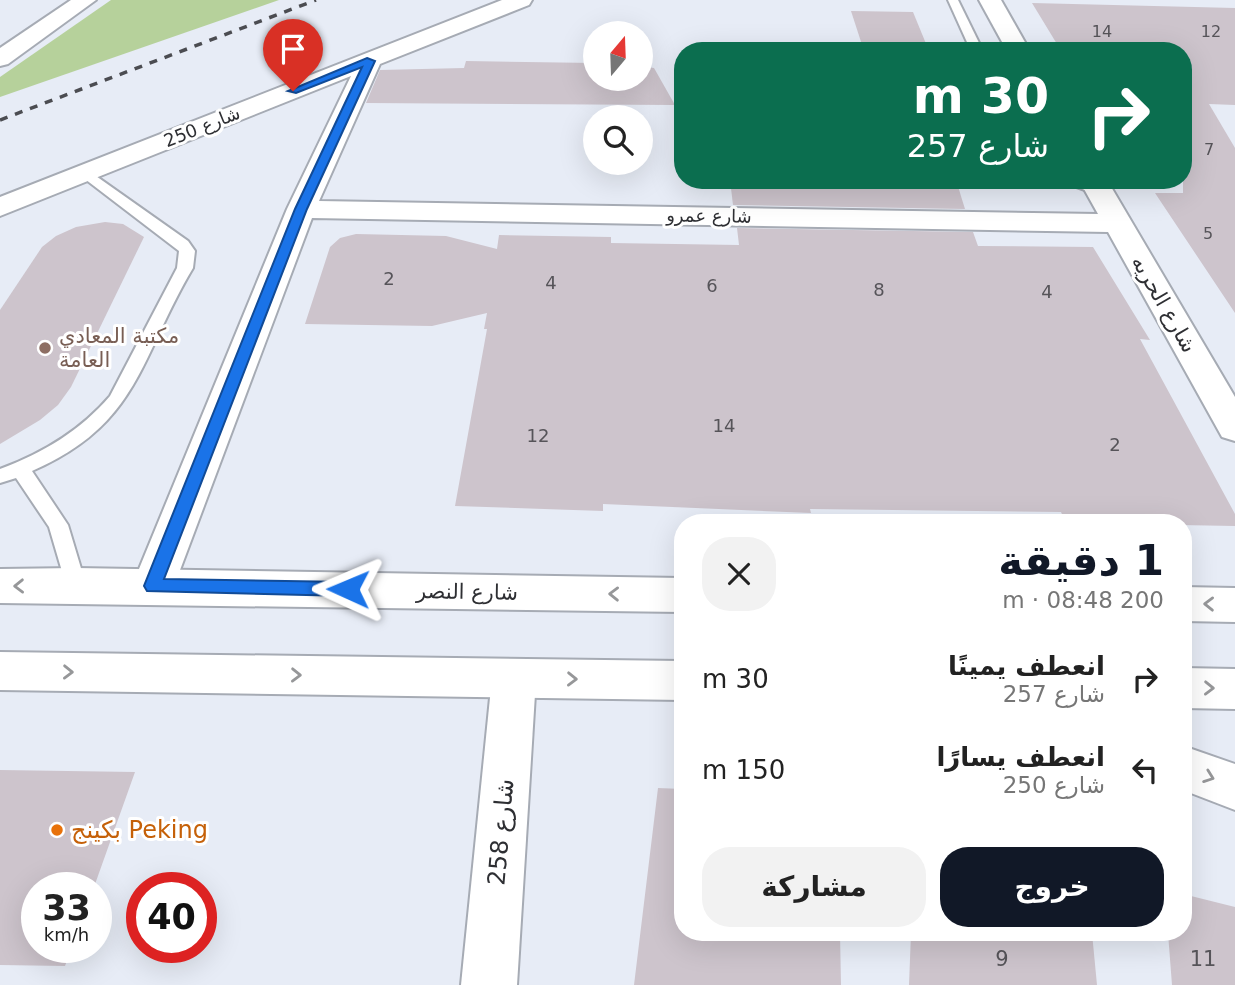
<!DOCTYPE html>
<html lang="ar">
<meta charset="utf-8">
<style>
:root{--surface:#fff;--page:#f2f2f2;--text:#222;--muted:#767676;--accent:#111827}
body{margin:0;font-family:"DejaVu Sans",Vazirmatn,sans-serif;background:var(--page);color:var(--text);direction:rtl;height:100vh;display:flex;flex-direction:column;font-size:26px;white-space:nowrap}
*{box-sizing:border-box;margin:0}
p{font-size:23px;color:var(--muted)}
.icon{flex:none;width:38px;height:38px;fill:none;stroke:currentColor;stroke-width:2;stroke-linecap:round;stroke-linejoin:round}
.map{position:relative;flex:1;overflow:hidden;direction:ltr}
.side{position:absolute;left:674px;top:514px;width:518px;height:427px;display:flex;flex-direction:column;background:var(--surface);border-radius:28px;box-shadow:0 7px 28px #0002;direction:rtl}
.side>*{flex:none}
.top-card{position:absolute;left:674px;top:42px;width:518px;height:147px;border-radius:28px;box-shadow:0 7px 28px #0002;direction:rtl;background:#0b6e4f;color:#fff;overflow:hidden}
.needle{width:46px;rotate:19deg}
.tools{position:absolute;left:583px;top:21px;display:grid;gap:14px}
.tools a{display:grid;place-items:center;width:70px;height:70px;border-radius:50%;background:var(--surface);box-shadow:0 7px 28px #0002;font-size:35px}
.speed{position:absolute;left:21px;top:872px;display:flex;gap:14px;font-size:35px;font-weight:700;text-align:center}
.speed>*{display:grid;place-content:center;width:91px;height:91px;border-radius:50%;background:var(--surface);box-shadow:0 7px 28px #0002;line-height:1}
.speed small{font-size:18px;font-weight:400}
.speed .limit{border:10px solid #d22;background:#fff;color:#111}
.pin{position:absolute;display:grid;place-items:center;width:60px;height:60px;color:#fff;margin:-72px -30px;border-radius:50% 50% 50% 0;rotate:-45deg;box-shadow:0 0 7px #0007}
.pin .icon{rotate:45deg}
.me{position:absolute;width:77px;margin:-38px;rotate:271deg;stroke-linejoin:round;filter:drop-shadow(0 0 5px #0008)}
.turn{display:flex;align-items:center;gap:24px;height:147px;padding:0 28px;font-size:32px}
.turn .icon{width:91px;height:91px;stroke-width:2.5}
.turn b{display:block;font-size:49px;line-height:60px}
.round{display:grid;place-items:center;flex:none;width:74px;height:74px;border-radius:28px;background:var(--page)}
.overview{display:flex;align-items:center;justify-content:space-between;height:119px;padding:0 28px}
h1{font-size:42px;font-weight:600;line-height:52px;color:var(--accent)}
.button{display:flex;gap:14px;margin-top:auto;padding:14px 28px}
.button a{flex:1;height:80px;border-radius:28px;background:var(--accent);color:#fff;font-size:28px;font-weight:600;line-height:80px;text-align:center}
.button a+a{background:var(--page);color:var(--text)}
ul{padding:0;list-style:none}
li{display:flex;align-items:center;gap:21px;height:91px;padding:0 28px}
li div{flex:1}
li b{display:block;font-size:26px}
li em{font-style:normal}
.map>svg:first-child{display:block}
.green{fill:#b6d19b}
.building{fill:#cdc4cc}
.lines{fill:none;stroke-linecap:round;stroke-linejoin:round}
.lane-casing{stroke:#a6abb4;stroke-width:4}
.street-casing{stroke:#a6abb4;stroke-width:4}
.secondary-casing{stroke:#a6abb4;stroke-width:4}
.lane{fill:#fff;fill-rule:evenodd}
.street{fill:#fff;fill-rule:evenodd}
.secondary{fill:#fff;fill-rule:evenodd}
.rail{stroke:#4b4c51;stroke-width:3.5;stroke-dasharray:8 8;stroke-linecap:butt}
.oneway{stroke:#969799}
.route{fill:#1a73e8;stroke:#114b97;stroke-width:2}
.education-dot{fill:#8d6e63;stroke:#fff;stroke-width:2.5}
.food-dot{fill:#e8710a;stroke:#fff;stroke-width:2.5}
.labels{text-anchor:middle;stroke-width:6;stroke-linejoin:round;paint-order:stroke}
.far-number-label{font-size:16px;fill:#565459}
.far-street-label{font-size:18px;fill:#2e2f33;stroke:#fff}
.number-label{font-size:18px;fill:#565459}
.street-label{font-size:21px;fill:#2e2f33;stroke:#fff}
.education-label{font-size:21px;fill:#785e54;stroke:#fff;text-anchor:start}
.near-number-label{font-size:21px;fill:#565459}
.near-food-label{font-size:24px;fill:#c56008;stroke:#fff;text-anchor:start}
.near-street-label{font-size:24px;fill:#2e2f33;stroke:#fff}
</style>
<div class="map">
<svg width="1235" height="985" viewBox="0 0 1235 985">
<rect width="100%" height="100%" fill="#e7ecf6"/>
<path class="green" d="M 111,0 L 279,0 L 0,97 L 0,77 Z"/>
<g class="building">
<path d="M 1032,3 L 1235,8 L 1235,105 L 1209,104 L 1235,148 L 1235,313 L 1155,193 L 1183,193 L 1183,50 L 1060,49 Z"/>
<path d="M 851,11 L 913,12 L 929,51 L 864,51 Z"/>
<path d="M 466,61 L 595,63 L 595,79 L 640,79 L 640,66 L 654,68 L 675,105 L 366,103 L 380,70 L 464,68 Z"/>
<path d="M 730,180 L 956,180 L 965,209 L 733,205 Z"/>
<path d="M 105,222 L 123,224 L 144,237 L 71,387 L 58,405 L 40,420 L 0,444 L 0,310 L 42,247 L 56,236 L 76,227 Z"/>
<path d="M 737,228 L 973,232 L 978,246 L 1093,247 L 1150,340 L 1140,339 L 1235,514 L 1235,526 L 1066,523 L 1061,512 L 810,509 L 811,513 L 603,504 L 603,511 L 455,506 L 487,329 L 484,329 L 487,313 L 432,326 L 305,324 L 330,247 L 340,238 L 356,234 L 446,236 L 497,249 L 499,235 L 611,237 L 611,243 L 739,245 Z"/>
<path d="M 0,770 L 135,772 L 94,887 L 37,887 L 37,947 L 72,947 L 65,966 L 0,965 Z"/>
<path d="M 658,788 L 682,789 L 682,933 L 840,933 L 841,985 L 634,985 Z"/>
<path d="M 1183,894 L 1235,907 L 1235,985 L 1172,985 L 1168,933 L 1183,933 Z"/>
<path d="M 911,933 L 1092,933 L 1097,985 L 909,985 Z"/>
</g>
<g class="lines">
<defs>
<g id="lane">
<path d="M 948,0 L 958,0 L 983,51 L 971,51 Z"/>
<path d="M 86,169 L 188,241 L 195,251 L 193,268 C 139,358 140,424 32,471 L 68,525 L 86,585 L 83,591 L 76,593 L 69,591 L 66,585 L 49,527 L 16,478 L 0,483 L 0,469 C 43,453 80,431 110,396 L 177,268 L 179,251 L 81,176 L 81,170 Z"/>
<path d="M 1057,180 L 1079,180 L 1106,191 L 1099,195 Z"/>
</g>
<g id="street">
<path d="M 71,0 L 96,0 L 8,64 L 0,66 L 0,48 Z"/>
<path d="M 502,0 L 532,0 L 529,5 L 380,64 L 319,201 L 1098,214 L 1079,180 L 1107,180 L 1235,397 L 1235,441 L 1222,437 L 1108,232 L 312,218 L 174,586 L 168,598 L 153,603 L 138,598 L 132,586 L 287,209 L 351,76 L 0,216 L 0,197 Z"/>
<path d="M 979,0 L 1001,0 L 1030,51 L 1007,51 Z"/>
<path d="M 514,659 L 530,664 L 536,678 L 517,985 L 461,985 L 492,678 L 498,664 Z"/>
<path d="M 1183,746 L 1235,764 L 1235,810 L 1183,790 Z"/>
</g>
<g id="secondary">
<path d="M 76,568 L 682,578 L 682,612 L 0,603 L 0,569 Z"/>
<path d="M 1183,587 L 1235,588 L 1235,622 L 1183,621 Z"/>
<path d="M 0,652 L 682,661 L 682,700 L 0,690 Z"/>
<path d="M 1183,668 L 1235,669 L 1235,709 L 1183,708 Z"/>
</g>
</defs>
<use href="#lane" class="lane-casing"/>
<use href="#street" class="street-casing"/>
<use href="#secondary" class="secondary-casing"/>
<use href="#lane" class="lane"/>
<use href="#street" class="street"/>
<use href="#secondary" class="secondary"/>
<path class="rail" d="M 0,120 L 316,0"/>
</g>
<defs><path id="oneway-chevron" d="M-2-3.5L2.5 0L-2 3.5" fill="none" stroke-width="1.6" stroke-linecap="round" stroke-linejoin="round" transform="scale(1.75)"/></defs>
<g class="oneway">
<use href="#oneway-chevron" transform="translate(19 586) rotate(179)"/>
<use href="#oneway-chevron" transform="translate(614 594) rotate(-179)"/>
<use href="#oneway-chevron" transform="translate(1209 604) rotate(-179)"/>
<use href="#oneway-chevron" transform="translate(68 672) rotate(1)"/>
<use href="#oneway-chevron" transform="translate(296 675) rotate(1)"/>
<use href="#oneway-chevron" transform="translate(572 679) rotate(1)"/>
<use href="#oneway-chevron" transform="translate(1209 688) rotate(1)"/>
<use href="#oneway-chevron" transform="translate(1209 777) rotate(20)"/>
</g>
<path class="route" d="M 367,58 L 375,61 L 307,209 L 164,579 L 348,582 L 354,584 L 357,589 L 354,594 L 348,596 L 147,591 L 144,586 L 295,209 L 362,67 L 296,93 L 288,91 Z"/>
<circle class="education-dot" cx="45" cy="348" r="7"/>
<circle class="food-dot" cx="57" cy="830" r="7"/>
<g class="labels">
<g class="far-number-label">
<text x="1102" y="37">14</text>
<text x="1211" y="37">12</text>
<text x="1209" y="155">7</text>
<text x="1208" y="239">5</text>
</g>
<g class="far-street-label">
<text transform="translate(202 127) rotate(-22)" y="6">شارع 250</text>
<text transform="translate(709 216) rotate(1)" y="6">شارع عمرو</text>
</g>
<g class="number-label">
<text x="389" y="285">2</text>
<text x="551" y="289">4</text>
<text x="712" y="292">6</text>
<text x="879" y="296">8</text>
<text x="1047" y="298">4</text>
<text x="724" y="432">14</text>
<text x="538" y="442">12</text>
<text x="1115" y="451">2</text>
</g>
<g class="street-label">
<text transform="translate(1164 304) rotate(60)" y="7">شارع الحريه</text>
<text transform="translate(467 592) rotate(1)" y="7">شارع النصر</text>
</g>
<g class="education-label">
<text x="59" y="343">مكتبة المعادي<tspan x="59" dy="24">العامة</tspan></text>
</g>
<g class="near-number-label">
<text x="1002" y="966">9</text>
<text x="1203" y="966">11</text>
</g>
<g class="near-food-label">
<text x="71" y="838">بكينج Peking</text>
</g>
<g class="near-street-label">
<text transform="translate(501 832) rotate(-85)" y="8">شارع 258</text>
</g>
</g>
</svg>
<div class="tools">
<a><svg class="needle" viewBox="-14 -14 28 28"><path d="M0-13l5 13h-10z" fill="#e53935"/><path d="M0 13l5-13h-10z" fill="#767676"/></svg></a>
<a><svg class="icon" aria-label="search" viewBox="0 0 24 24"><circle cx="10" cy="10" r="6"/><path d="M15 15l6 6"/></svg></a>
</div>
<div class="speed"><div>33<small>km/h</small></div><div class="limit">40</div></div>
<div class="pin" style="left:293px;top:91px;background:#d93025"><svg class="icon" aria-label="arrive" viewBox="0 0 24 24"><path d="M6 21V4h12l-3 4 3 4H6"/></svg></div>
<svg class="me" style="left:348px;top:589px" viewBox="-20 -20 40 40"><path d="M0-17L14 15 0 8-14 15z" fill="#1a73e8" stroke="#fff" stroke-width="4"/></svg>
<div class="top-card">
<div class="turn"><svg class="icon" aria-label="right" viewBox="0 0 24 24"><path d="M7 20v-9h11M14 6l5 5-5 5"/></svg><div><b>30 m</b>شارع 257</div></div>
</div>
<section class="side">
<div class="overview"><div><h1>1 دقيقة</h1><p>200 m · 08:48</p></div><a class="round"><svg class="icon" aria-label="close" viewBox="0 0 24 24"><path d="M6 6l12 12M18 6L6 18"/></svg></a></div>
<ul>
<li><svg class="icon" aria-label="right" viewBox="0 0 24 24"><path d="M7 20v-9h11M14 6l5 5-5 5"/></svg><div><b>انعطف يمينًا</b><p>شارع 257</p></div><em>30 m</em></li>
<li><svg class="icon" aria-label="left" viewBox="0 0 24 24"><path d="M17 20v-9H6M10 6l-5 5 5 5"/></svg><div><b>انعطف يسارًا</b><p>شارع 250</p></div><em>150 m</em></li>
</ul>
<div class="button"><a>خروج</a><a>مشاركة</a></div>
</section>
</div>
